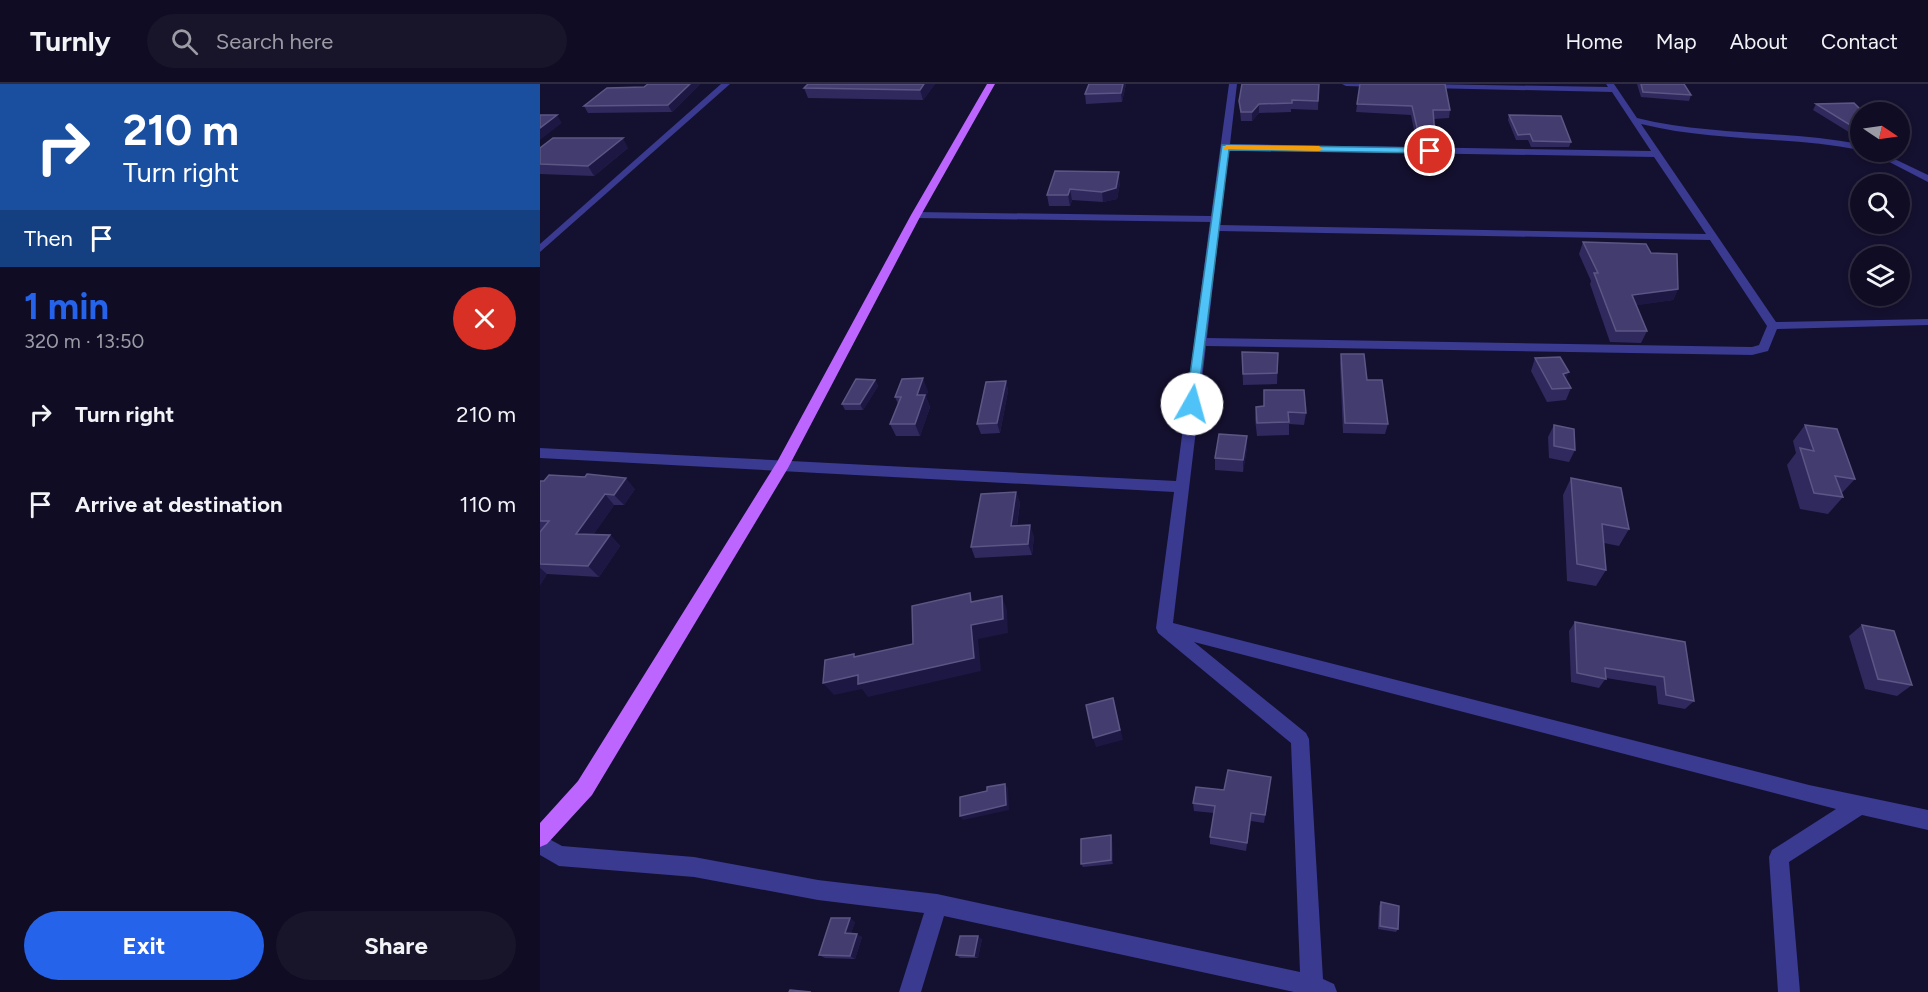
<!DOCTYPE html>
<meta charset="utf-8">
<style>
:root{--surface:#0f0c23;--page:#18152b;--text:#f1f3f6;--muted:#9b9ba6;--line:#2f2c41;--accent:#2563eb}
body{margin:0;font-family:Figtree,sans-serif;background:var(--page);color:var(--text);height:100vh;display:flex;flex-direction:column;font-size:22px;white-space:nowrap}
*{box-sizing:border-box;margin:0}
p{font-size:20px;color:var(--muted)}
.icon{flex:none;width:33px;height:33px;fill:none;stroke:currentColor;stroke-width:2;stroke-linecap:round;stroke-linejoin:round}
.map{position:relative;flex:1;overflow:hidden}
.panel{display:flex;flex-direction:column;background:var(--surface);width:540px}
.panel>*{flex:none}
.banner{background:#1a4fa0;color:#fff;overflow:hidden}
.needle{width:39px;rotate:103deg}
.tools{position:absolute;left:1310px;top:18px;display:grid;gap:12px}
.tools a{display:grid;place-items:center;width:60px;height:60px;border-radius:50%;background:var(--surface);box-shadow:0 3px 9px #0003,0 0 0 2px var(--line);font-size:30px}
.pin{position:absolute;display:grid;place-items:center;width:51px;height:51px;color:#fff;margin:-26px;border:3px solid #fff;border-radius:50%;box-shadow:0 2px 6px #0007}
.me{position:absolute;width:66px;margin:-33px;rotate:7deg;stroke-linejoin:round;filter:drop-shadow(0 0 4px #0008)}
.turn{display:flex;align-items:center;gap:21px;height:126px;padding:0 24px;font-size:27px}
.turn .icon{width:78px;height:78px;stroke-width:2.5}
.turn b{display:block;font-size:42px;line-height:51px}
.then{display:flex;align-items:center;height:57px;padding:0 24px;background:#0003;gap:12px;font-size:22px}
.round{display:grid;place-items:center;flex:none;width:63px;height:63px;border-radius:32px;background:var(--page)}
.overview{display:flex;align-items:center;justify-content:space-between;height:102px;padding:0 24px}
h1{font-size:36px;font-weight:700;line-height:45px;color:var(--accent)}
.primary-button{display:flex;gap:12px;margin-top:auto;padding:12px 24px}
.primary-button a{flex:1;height:69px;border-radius:36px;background:var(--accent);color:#fff;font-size:24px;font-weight:700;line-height:69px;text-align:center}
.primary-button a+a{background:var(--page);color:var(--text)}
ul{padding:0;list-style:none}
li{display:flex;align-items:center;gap:18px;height:90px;padding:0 24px}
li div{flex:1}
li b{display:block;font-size:22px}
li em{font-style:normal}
header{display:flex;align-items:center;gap:36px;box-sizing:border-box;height:84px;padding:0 30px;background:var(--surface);border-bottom:2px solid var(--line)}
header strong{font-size:28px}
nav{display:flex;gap:33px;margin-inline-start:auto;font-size:21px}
.search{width:420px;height:54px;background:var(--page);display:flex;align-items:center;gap:15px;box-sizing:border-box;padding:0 21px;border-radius:33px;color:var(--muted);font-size:22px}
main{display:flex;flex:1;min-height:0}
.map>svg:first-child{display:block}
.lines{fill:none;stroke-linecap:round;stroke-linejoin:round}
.minor{fill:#393a90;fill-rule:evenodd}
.major{fill:#bd65ff;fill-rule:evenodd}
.wall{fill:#30295d}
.shaded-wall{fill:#1d1743}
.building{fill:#433c6f;stroke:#5c5685;stroke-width:1.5}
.route{fill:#4fc3f7;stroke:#337fa1;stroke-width:1.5}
.slow{fill:#f59e0b}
</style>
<header>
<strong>Turnly</strong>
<div class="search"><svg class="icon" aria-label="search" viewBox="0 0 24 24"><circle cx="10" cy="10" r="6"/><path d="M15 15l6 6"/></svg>Search here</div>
<nav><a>Home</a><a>Map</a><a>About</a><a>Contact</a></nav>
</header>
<main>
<section class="panel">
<div class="banner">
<div class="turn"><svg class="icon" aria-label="right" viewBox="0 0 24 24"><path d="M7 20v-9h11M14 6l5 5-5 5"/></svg><div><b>210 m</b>Turn right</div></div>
<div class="then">Then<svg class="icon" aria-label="arrive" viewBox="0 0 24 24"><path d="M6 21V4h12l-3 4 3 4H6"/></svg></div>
</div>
<div class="overview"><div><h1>1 min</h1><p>320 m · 13:50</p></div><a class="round" style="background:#d93025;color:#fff"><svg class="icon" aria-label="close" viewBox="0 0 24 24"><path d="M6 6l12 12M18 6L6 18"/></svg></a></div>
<ul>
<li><svg class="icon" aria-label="right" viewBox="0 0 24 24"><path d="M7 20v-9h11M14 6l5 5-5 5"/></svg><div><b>Turn right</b></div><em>210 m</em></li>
<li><svg class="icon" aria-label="arrive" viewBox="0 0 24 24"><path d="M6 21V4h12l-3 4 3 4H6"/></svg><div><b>Arrive at destination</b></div><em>110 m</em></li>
</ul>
<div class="primary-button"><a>Exit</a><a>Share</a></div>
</section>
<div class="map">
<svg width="1388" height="908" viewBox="0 0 1388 908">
<rect width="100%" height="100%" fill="#14102f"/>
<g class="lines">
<g class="minor">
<path d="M 181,0 L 190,0 L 0,168 L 0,160 Z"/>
<path d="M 689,0 L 697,0 L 690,60 L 1111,67 L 1072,8 L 887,4 L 883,2 L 885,0 L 1068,3 L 1066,0 L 1074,0 L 1097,34 C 1170,52 1246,46 1320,60 L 1320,66 C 1248,52 1173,58 1101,40 L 1236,238 L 1388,235 L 1388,241 L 1237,245 L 1228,267 L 1212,271 L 666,262 L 633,539 L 1269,701 L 1388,726 L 1388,746 L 1322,731 L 1249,778 L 1260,908 L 1238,908 L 1229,773 L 1232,766 L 1296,725 L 654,558 L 766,649 L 769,655 L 783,895 L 794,900 L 797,908 L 754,908 L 404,832 L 381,908 L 359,908 L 384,829 L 278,816 L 154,793 L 19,782 L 0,771 L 0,750 L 22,762 L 154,773 L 278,796 L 397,810 L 760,888 L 751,659 L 618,549 L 616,544 L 634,408 L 0,374 L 0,364 L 636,397 L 670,138 L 376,134 L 371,131 L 376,128 L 671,132 ZM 689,66 L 1114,73 L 1166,150 L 680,141 ZM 679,147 L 1170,156 L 1227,242 L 1219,261 L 1212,263 L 667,254 Z"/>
<path d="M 802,0 L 842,0 L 843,1 L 839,3 L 806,2 Z"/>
<path d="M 1330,68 L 1340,68 L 1388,91 L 1388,98 Z"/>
</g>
<path class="major" d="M 447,0 L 455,0 L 381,131 L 248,384 L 52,711 L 7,760 L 0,763 L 0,739 L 38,697 L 237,378 L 371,131 Z"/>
</g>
<g class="wall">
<path d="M 108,0 L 160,0 L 132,28 L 48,29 L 44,22 L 104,3 Z"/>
<path d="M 268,0 L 395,0 L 383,16 L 268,14 L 264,4 Z"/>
<path d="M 586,0 L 582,18 L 546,20 L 545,10 Z"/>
<path d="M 779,0 L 778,26 L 751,25 L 751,28 L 719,29 L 712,37 L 701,37 L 699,17 Z"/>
<path d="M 820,0 L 910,26 L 909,34 L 894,35 L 895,52 L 894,61 L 877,61 L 871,31 L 816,28 Z"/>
<path d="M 1097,0 L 1144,0 L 1151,11 L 1149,17 L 1101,13 Z"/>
<path d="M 1276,20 L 1320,28 L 1320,49 L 1312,50 L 1273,26 Z"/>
<path d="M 969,31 L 1031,58 L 1029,63 L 991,63 L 988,56 L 976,56 L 968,36 Z"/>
<path d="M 0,64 L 88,64 L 54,92 L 0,90 Z"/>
<path d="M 515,87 L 580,99 L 577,115 L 563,118 L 532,116 L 530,122 L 509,122 L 507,111 Z"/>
<path d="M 1043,158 L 1111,169 L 1138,205 L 1133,216 L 1096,221 L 1107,247 L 1101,259 L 1070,258 L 1050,200 L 1051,197 L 1039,170 Z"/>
<path d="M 702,268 L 738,269 L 737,300 L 703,301 Z"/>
<path d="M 801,270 L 827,296 L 848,340 L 845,350 L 803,349 L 800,280 Z"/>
<path d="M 995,274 L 1026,296 L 1031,304 L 1026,316 L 1007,318 L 991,287 Z"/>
<path d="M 335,296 L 338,302 L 323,326 L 305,326 L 302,320 Z"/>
<path d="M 466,297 L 468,307 L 460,349 L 441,350 L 437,340 Z"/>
<path d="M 724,306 L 766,329 L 764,341 L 749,340 L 749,351 L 717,352 L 715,335 L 716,323 L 724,322 Z"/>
<path d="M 388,307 L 386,313 L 390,323 L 380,352 L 356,352 L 350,340 L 358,320 L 355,313 Z"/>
<path d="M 1014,341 L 1035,366 L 1029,378 L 1009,374 L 1008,353 Z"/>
<path d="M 1265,341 L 1315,395 L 1301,410 L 1303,413 L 1288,430 L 1260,425 L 1247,381 L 1256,369 L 1253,357 Z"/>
<path d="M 707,352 L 707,364 L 703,388 L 675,386 L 675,374 Z"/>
<path d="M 1031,394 L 1089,445 L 1079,462 L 1064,459 L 1066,486 L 1056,502 L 1027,497 L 1023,411 Z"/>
<path d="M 0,397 L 95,405 L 84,421 L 74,421 L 53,451 L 70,451 L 80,462 L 59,493 L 7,490 L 0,501 L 0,448 L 1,446 L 0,446 Z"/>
<path d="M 476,408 L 480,419 L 477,442 L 494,452 L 492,471 L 435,474 L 431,463 Z"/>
<path d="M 1035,538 L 1145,558 L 1154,617 L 1145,625 L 1118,620 L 1116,602 L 1066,594 L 1059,604 L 1031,598 L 1029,547 Z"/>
<path d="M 1322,541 L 1372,601 L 1357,612 L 1325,605 L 1309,552 Z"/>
<path d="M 730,702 L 724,739 L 711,737 L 706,767 L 670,760 L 670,753 L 674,729 L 654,727 L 653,719 L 684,706 Z"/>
<path d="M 571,751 L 572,755 L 573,780 L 543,783 L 541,780 Z"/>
<path d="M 841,818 L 858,845 L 856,848 L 838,845 L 839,822 Z"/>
<path d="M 315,838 L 311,849 L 322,853 L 315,875 L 285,874 L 279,871 Z"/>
<path d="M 442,855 L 438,874 L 420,874 L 416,871 Z"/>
</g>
<g class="shaded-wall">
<path d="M 150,0 L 160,0 L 132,28 L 128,21 Z"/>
<path d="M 384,0 L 395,0 L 383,16 L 380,6 Z"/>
<path d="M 583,0 L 586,0 L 582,18 L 581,9 Z"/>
<path d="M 719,20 L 719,29 L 712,37 L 712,28 Z"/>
<path d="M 17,31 L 22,39 L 0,56 L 0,44 Z"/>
<path d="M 1315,44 L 1320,44 L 1320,49 L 1312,50 Z"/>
<path d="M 83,54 L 88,64 L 54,92 L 48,82 Z"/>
<path d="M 579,88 L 580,99 L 577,115 L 563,118 L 562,108 Z"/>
<path d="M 530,105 L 532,116 L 530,122 L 528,111 Z"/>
<path d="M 1138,205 L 1133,216 L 1086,223 L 1092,211 Z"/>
<path d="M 1029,288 L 1024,301 L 1023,290 Z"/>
<path d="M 383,294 L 388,307 L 386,313 L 390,323 L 380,352 L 375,340 L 377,311 Z"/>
<path d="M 335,296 L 338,302 L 323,326 L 320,320 Z"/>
<path d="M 466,297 L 468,307 L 460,349 L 457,339 Z"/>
<path d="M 707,352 L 707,364 L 703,388 L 703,376 Z"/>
<path d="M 86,394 L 95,405 L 84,421 L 74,411 Z"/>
<path d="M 476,408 L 480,419 L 475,454 L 471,442 Z"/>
<path d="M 65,410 L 74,421 L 47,460 L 36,450 Z"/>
<path d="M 490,441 L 494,452 L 492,471 L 488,460 Z"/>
<path d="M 70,451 L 80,462 L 59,493 L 48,482 Z"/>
<path d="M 0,484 L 7,490 L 0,501 Z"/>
<path d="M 462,512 L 467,526 L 468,549 L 438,555 L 441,587 L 328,613 L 322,605 L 294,611 L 283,599 L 431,541 Z"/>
<path d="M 573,614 L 583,656 L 556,663 L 553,654 Z"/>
<path d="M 465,700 L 468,704 L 469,726 L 423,736 L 420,732 Z"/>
<path d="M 711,729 L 711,737 L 706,767 L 707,759 Z"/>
<path d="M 571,751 L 572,755 L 573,780 L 571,776 Z"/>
<path d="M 310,834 L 315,838 L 310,852 L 305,849 Z"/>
<path d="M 317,850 L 322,853 L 315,875 L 310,872 Z"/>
<path d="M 438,852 L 442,855 L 438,874 L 434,872 Z"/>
</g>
<g class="building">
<path d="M 108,0 L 150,0 L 128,21 L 44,22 L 67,4 L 104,3 Z"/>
<path d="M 268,0 L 384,0 L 380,6 L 264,4 Z"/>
<path d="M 549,0 L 583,0 L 581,9 L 545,10 Z"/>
<path d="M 702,0 L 779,0 L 778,17 L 752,16 L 752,19 L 719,20 L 712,28 L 701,28 L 699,17 Z"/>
<path d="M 820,0 L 905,0 L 910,26 L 893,26 L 895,52 L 879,52 L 872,22 L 817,20 Z"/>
<path d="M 1101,0 L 1144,0 L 1151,11 L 1103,8 Z"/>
<path d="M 1314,19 L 1323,28 L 1320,28 L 1320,44 L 1315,44 L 1276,20 Z"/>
<path d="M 0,31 L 17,31 L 0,44 Z"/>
<path d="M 969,31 L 1021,32 L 1031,58 L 993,57 L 990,50 L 978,51 Z"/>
<path d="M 13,54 L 83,54 L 48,82 L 0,80 L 0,64 Z"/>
<path d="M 515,87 L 579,88 L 576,104 L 562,108 L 530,105 L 528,111 L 507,111 Z"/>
<path d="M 1043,158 L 1106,160 L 1111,169 L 1137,170 L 1138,205 L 1092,211 L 1107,247 L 1076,247 L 1054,189 L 1058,189 Z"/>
<path d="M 702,268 L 738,269 L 737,289 L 703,290 Z"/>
<path d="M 801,270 L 824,270 L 827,296 L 842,296 L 848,340 L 805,339 Z"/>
<path d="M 1020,273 L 1029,288 L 1023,290 L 1031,304 L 1012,305 L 995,274 Z"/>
<path d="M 383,294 L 377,311 L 385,311 L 375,340 L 350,340 L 361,313 L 355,313 L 362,295 Z"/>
<path d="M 316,295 L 335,296 L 320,320 L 302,320 Z"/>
<path d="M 466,297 L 457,339 L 437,340 L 446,298 Z"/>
<path d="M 724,306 L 764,306 L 766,329 L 748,328 L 749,338 L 717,339 L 716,323 L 724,322 Z"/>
<path d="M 1014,341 L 1034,345 L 1035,366 L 1014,362 Z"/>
<path d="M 1265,341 L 1297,345 L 1315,395 L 1295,392 L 1303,413 L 1274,409 L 1260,364 L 1274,367 Z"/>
<path d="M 679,350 L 707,352 L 703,376 L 675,374 Z"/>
<path d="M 47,390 L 86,394 L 74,411 L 65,410 L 36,450 L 70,451 L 48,482 L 0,480 L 0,448 L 9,437 L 0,437 L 0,397 L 4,397 L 9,391 L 45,393 Z"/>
<path d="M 1031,394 L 1081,404 L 1089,445 L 1062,440 L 1066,486 L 1037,480 Z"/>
<path d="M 476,408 L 471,442 L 490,441 L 488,460 L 431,463 L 441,410 Z"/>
<path d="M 430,509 L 431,518 L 462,512 L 463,535 L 431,541 L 434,574 L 318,600 L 318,591 L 283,599 L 285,576 L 314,570 L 314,573 L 373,560 L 372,522 Z"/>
<path d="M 1035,538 L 1145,558 L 1154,617 L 1126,611 L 1124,593 L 1065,584 L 1066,595 L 1037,589 Z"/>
<path d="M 1322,541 L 1354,547 L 1372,601 L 1338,595 Z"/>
<path d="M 573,614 L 580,646 L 553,654 L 546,621 Z"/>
<path d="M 688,686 L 731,693 L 725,731 L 711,729 L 707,759 L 670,753 L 675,722 L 653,719 L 656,703 L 684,706 Z"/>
<path d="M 465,700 L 466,721 L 420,732 L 420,713 L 447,707 L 447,703 Z"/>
<path d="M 571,751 L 571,776 L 541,780 L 541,755 Z"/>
<path d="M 841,818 L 859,822 L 858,845 L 840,842 Z"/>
<path d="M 291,834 L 310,834 L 305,849 L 317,850 L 310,872 L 279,871 Z"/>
<path d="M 420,852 L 438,852 L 434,872 L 416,871 Z"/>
<path d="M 250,906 L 271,908 L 249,908 Z"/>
</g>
<path class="route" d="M 682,61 L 890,64 L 894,67 L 890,69 L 689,66 L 657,320 L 652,324 L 646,320 Z"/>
<path class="slow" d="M 686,61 L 779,62 L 783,65 L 779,67 L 683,65 Z"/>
</svg>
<div class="tools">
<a><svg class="needle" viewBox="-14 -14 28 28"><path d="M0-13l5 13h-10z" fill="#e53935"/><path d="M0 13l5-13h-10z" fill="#9b9ba6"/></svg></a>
<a><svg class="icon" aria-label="search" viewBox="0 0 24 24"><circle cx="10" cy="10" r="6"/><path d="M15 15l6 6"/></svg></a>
<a><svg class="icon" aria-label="layers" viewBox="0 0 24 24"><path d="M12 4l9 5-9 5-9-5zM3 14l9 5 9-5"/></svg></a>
</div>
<div class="pin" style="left:890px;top:67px;background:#d93025"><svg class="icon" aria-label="arrive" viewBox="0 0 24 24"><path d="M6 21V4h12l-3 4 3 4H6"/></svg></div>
<svg class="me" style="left:652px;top:320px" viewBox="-20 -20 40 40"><circle r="19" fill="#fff"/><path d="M0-13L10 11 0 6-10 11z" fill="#4fc3f7"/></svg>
</div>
</main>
